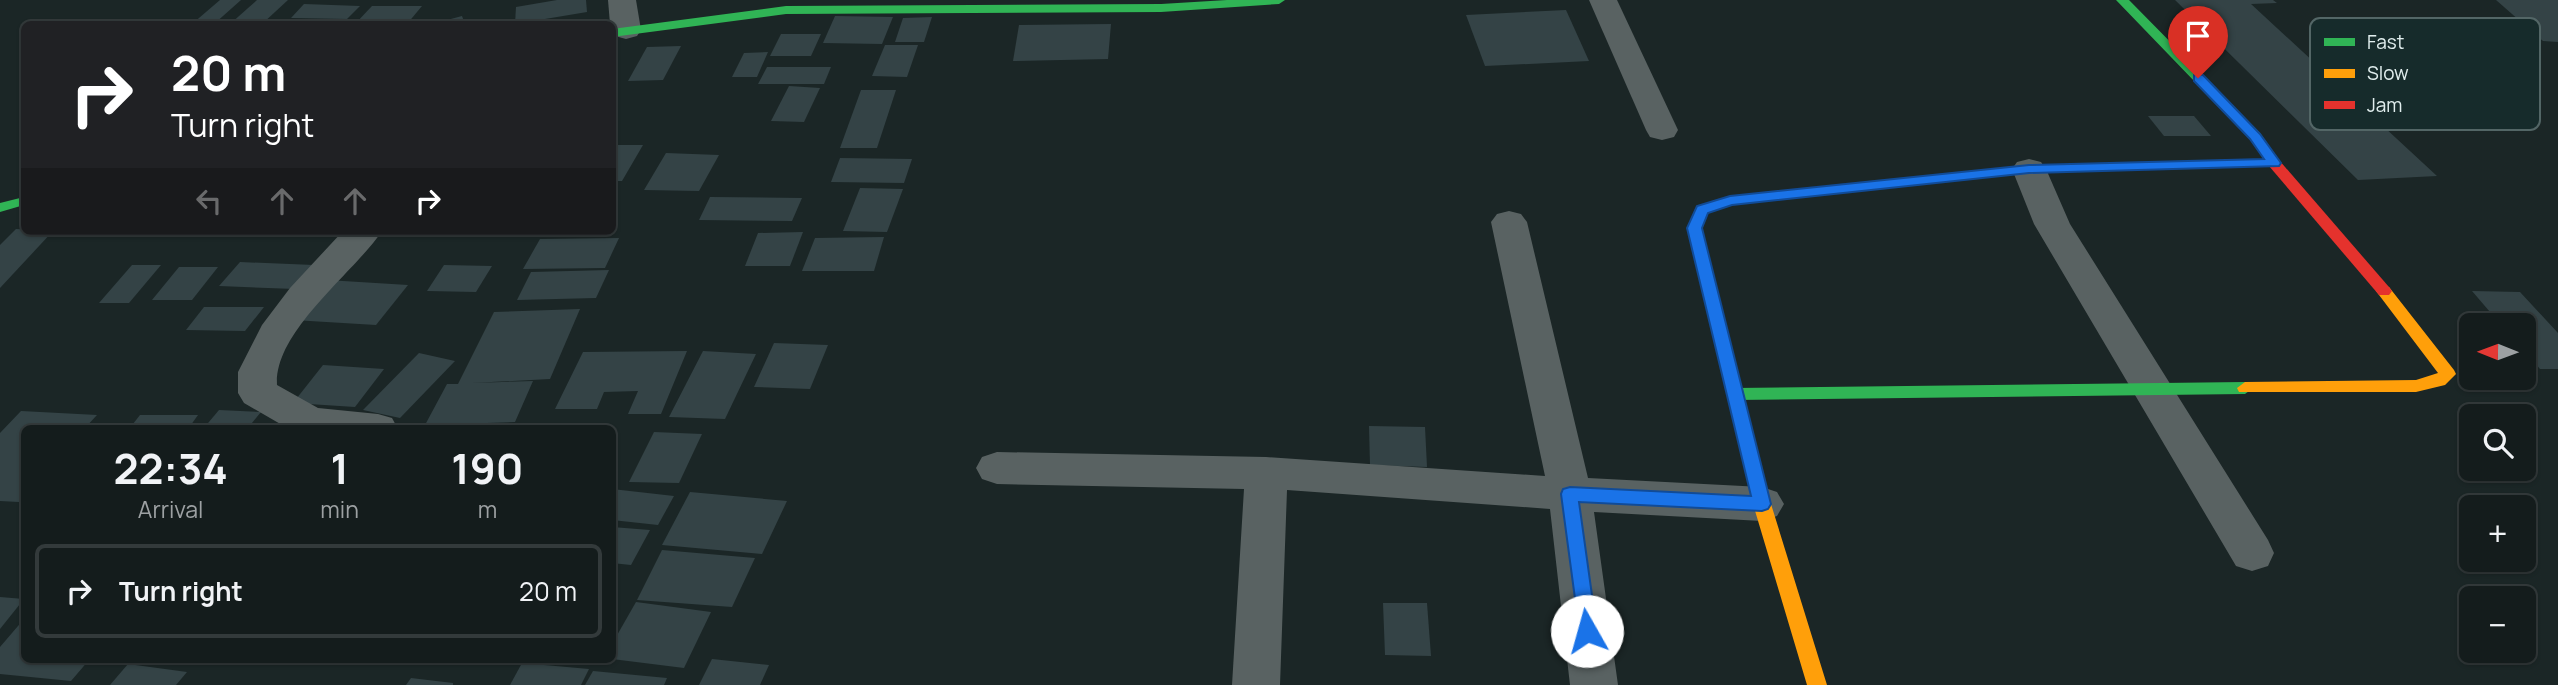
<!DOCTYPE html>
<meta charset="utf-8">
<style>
:root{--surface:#141c1c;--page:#212929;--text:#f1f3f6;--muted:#9da1a3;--line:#333a3b}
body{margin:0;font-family:Manrope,sans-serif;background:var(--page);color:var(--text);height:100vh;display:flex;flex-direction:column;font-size:26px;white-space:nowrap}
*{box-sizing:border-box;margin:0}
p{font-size:23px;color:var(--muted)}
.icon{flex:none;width:38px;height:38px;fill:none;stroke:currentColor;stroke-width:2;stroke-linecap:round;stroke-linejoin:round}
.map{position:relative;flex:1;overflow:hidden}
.details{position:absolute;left:21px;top:425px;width:595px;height:238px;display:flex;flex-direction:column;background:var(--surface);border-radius:10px;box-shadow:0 2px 5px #0004,0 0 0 2px var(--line)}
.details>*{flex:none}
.top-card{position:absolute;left:21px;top:21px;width:595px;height:214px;border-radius:10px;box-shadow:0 2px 5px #0004,0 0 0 2px var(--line);background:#202124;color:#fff;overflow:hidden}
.needle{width:46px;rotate:271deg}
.tools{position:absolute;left:2459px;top:313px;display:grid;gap:14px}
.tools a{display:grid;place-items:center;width:77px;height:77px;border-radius:10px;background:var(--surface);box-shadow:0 2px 5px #0004,0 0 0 2px var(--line);font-size:35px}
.pin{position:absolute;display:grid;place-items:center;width:60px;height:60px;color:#fff;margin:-72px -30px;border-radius:50% 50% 50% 0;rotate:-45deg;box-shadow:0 0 7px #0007}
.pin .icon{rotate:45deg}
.me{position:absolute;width:77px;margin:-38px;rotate:353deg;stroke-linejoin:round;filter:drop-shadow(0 0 5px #0008)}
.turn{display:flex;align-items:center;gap:24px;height:147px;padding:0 35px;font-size:32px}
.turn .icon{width:91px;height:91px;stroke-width:2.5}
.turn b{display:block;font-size:49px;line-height:60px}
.lanes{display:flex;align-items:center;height:66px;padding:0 35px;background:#0003;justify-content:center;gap:35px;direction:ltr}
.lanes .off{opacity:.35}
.eta{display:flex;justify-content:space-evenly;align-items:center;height:119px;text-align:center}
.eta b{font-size:42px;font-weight:700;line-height:49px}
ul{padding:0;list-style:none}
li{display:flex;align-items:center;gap:21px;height:94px;margin:0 14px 10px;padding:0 21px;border:4px solid var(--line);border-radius:10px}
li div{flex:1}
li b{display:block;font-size:26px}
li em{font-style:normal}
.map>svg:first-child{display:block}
.building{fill:#344346}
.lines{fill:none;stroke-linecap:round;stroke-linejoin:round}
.street{fill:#596262;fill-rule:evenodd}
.fast{fill:#30b455;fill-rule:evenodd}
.slow{fill:#ff9f0a;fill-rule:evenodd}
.jam{fill:#e5322d;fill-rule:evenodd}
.route{fill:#1a73e8;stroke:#114b97;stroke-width:2}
.key{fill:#162b2b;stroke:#536666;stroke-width:2}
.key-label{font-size:19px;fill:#e1eeee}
</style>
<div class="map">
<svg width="2558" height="685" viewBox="0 0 2558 685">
<rect width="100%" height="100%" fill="#1b2626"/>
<g class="building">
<path d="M 220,0 L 241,0 L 214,24 L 192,24 Z"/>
<path d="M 257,0 L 288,0 L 262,24 L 230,24 Z"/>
<path d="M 557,0 L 586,0 L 587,12 L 515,24 L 516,7 Z"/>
<path d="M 2175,0 L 2273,0 L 2277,3 L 2251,4 L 2437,176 L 2358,180 Z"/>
<path d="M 2496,0 L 2558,0 L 2558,42 L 2543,41 Z"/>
<path d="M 304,4 L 360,6 L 347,19 L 291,18 Z"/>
<path d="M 372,6 L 422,6 L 407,24 L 355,24 Z"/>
<path d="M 1566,10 L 1589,61 L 1485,66 L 1466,15 Z"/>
<path d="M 462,16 L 465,24 L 432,24 Z"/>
<path d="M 835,16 L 893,17 L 882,44 L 823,43 Z"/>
<path d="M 932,17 L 924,42 L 895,42 L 903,18 Z"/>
<path d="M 1111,24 L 1108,59 L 1013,61 L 1019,25 Z"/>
<path d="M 781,34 L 821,34 L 811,56 L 770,56 Z"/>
<path d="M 885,45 L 918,45 L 907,77 L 872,76 Z"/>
<path d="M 681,46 L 663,80 L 628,81 L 647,47 Z"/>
<path d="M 768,52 L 757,77 L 732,77 L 744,53 Z"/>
<path d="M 767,67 L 831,67 L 824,84 L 758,84 Z"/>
<path d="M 789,86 L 820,88 L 804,122 L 771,121 Z"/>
<path d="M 861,90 L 896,90 L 877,148 L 840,148 Z"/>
<path d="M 2148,116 L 2194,116 L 2211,136 L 2164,136 Z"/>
<path d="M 612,145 L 643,145 L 622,181 L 612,181 Z"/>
<path d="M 666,153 L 719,155 L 699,191 L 644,190 Z"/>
<path d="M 840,158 L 912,159 L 904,183 L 831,182 Z"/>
<path d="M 860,188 L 903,189 L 887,232 L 843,231 Z"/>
<path d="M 710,197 L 802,198 L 792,221 L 699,220 Z"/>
<path d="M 16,229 L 53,231 L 0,288 L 0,245 Z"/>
<path d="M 803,232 L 790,266 L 745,266 L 758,233 Z"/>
<path d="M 884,237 L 874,271 L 802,271 L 815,238 Z"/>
<path d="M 619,238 L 605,268 L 523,269 L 540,239 Z"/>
<path d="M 240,262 L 314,265 L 295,289 L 219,286 Z"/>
<path d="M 132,265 L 161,265 L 129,303 L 99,303 Z"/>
<path d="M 444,265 L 492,266 L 476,292 L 427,291 Z"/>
<path d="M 179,267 L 218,267 L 192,300 L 152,300 Z"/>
<path d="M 609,270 L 596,298 L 517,300 L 531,272 Z"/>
<path d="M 327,280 L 408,285 L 376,325 L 293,320 Z"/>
<path d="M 2472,291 L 2520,292 L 2558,333 L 2558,369 L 2540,369 L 2524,350 L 2524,326 L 2502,326 Z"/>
<path d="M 204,307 L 264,307 L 245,331 L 186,330 Z"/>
<path d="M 580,309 L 550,379 L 472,383 L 533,381 L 515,422 L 425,425 L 447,384 L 458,384 L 494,312 Z"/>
<path d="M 774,343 L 828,345 L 810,389 L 754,387 Z"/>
<path d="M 687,351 L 661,414 L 628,414 L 638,391 L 604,392 L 597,409 L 555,409 L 583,352 Z"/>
<path d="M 703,351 L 756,354 L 725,419 L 669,417 Z"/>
<path d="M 419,353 L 455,361 L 400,418 L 363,410 Z"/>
<path d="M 323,365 L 384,369 L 355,407 L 293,403 Z"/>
<path d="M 219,410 L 261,412 L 247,429 L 203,429 Z"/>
<path d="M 21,411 L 97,415 L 84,429 L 24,429 L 24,495 L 19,502 L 0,501 L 0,433 Z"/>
<path d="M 140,415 L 198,415 L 188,429 L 129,429 Z"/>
<path d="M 1369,426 L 1425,427 L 1427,467 L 1370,465 Z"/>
<path d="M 654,432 L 702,434 L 679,483 L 629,482 Z"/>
<path d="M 612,489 L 674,496 L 658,525 L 612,520 Z"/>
<path d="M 690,492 L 787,501 L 762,554 L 662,545 Z"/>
<path d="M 612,527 L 650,530 L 631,565 L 612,563 Z"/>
<path d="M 662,550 L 755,558 L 732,607 L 637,600 Z"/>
<path d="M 0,597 L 24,599 L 0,629 Z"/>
<path d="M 636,602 L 711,612 L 684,668 L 612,659 L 612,644 Z"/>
<path d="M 1383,603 L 1427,603 L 1431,656 L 1385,655 Z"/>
<path d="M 24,619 L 24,660 L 89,660 L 71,681 L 0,674 L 0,647 Z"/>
<path d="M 712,659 L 769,665 L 760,685 L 699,685 Z"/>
<path d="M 522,663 L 589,669 L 581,685 L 510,685 Z"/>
<path d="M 128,664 L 187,672 L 176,685 L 110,685 Z"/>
<path d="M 593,671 L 667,678 L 664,685 L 585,685 Z"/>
<path d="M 411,678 L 453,683 L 453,685 L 406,685 Z"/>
</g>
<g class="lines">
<g class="street">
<path d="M 608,0 L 636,0 L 641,30 L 637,36 L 626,39 L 615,36 L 610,24 Z"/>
<path d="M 1589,0 L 1617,0 L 1678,130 L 1674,137 L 1662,140 L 1650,137 L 1646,130 Z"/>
<path d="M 2029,159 L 2041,162 L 2046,169 L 2070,224 L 2268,540 L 2274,553 L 2268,566 L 2252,571 L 2236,566 L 2034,224 L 2012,169 L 2017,162 Z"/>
<path d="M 1509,211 L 1521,214 L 1527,222 L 1588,478 L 1762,487 L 1777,492 L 1784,504 L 1777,516 L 1762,521 L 1594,512 L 1618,685 L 1570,685 L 1550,509 L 1287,490 L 1280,685 L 1232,685 L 1244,489 L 997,484 L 982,479 L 976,468 L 982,457 L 997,452 L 1266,457 L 1545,476 L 1491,222 L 1497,214 Z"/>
<path d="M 343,231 L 382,231 C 354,273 274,331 277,385 L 318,408 L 378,414 L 392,418 L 398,429 L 289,429 L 244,403 L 238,393 L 238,372 L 262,325 L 290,288 Z"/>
</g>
<g class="fast">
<path d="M 1227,0 L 1285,0 L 1279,4 L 1161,12 L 786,14 L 612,37 L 612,29 L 786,6 L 1161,4 Z"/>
<path d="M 2116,0 L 2129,0 L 2260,133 L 2281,163 L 2279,166 L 2029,173 L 1910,184 L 1908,181 L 1910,178 L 1915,177 L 2029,165 L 2264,159 L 2250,139 Z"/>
<path d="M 24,197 L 24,205 L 0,212 L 0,203 Z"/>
<path d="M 2245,382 L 2253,388 L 2245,394 L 1735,400 L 1729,398 L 1727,394 L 1729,390 L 1735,388 Z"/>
</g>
<g class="slow">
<path d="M 2384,286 L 2389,287 L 2454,370 L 2456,374 L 2445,385 L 2416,392 L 2239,392 L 2237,388 L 2245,382 L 2416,380 L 2438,373 L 2376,291 Z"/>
<path d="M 1720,327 L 1728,332 L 1771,504 L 1827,685 L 1807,685 L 1753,504 L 1712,332 Z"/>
</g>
<g class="jam">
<path d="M 2274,159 L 2279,160 L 2389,287 L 2392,291 L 2389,295 L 2379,295 L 2269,166 L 2267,163 Z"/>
<path d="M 1915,177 L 1920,178 L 1922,181 L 1920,184 L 1732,205 L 1708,213 L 1701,228 L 1728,332 L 1726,336 L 1714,336 L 1687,228 L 1697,207 L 1730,197 Z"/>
</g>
</g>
<path class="route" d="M 2198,74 L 2203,75 L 2260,134 L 2281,163 L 2279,166 L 2029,173 L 1732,205 L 1708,213 L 1702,228 L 1771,504 L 1768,509 L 1762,511 L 1579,502 L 1597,631 L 1594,636 L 1587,639 L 1580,636 L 1561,494 L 1563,489 L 1570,487 L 1751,496 L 1687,228 L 1697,206 L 1730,196 L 2029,165 L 2264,159 L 2250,139 L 2194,81 L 2194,75 Z"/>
<rect x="2310" y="18" width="230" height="112" rx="10" class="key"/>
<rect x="2324" y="38" width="31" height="8" fill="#30b455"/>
<rect x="2324" y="69" width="31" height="9" fill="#ff9f0a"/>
<rect x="2324" y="101" width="31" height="8" fill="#e5322d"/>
<g class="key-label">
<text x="2367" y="49">Fast</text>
<text x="2367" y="80">Slow</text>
<text x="2367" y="112">Jam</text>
</g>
</svg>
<div class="tools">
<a><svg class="needle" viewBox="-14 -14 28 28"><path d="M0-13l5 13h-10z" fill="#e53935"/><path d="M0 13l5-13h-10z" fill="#9da1a3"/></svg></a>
<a><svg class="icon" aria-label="search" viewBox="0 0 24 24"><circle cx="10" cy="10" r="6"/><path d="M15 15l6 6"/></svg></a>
<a>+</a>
<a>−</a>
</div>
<div class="pin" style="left:2198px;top:78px;background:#d93025"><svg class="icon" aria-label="arrive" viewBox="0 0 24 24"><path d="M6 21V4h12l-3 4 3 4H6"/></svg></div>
<svg class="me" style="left:1587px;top:631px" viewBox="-20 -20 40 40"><circle r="19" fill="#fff"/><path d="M0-13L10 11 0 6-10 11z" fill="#1a73e8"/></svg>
<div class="top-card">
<div class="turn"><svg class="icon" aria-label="right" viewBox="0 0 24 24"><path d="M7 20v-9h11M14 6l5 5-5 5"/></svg><div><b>20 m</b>Turn right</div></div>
<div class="lanes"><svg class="icon off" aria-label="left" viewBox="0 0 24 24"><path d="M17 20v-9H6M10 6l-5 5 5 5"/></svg><svg class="icon off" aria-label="ahead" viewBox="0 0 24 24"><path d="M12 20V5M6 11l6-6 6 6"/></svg><svg class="icon off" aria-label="ahead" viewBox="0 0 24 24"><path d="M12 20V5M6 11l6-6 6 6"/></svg><svg class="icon" aria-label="right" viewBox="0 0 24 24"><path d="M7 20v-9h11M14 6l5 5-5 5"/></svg></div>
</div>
<section class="details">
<div class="eta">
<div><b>22:34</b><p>Arrival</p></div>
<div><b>1</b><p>min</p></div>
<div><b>190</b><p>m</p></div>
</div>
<ul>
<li><svg class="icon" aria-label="right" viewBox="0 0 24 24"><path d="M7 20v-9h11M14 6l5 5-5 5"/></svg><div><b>Turn right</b></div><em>20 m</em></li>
</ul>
</section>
</div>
